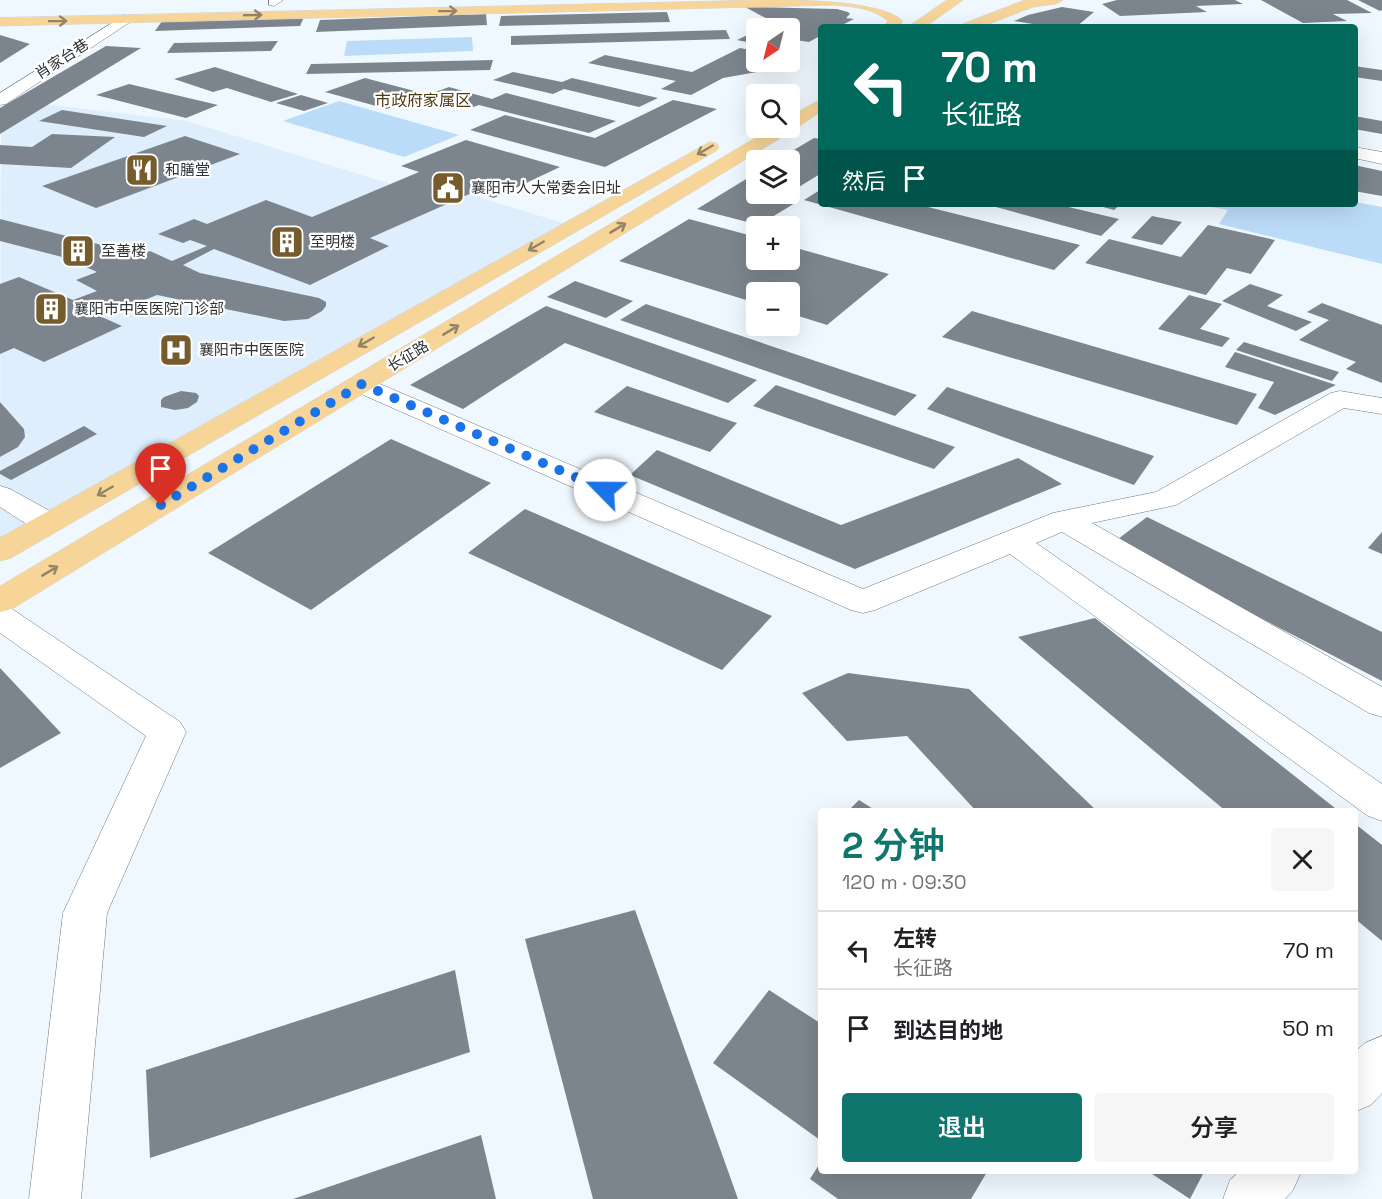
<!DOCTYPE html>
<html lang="zh">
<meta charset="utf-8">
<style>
:root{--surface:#fff;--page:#f6f6f6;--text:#202124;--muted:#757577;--line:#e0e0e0;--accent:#0f766e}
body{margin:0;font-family:"Space Grotesk","Noto Sans SC",sans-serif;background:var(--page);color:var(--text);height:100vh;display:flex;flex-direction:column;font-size:22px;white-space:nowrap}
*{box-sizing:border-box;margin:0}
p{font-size:20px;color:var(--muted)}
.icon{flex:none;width:33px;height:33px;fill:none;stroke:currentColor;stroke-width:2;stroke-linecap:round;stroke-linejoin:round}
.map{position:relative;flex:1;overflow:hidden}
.drawer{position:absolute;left:818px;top:808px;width:540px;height:366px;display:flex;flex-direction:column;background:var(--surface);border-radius:6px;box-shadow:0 6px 24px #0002}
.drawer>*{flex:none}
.top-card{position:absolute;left:818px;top:24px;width:540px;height:183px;border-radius:6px;box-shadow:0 6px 24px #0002;background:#00695c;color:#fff;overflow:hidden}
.needle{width:39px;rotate:215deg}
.controls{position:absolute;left:746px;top:18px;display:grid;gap:12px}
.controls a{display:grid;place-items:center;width:54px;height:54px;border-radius:6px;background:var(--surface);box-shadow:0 6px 24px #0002;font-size:30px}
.pin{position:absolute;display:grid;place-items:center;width:51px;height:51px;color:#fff;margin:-62px -26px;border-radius:50% 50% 50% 0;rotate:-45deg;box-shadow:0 0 6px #0007}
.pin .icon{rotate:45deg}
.me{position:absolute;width:66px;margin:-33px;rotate:293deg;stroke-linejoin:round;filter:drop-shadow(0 0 4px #0008)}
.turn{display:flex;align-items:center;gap:21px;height:126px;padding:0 24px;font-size:27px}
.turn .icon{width:78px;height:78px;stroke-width:2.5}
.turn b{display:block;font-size:42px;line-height:51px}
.then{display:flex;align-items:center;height:57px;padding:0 24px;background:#0003;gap:12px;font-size:22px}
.round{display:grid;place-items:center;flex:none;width:63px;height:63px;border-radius:6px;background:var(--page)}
.head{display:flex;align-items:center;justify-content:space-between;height:102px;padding:0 24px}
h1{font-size:36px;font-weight:600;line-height:45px;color:var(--accent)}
.cta{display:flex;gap:12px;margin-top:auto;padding:12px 24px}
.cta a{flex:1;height:69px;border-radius:6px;background:var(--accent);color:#fff;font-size:24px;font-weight:600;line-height:69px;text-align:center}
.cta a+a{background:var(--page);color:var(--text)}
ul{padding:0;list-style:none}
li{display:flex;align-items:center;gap:18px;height:78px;padding:0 24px;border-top:2px solid var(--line)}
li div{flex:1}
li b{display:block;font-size:22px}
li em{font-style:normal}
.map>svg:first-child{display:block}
.built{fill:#deeefc}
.green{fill:#bbdcf8}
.building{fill:#7c858d}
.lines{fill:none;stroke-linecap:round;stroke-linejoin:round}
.minor-casing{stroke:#6f777f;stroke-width:1}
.major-casing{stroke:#d5d6d7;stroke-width:1}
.minor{fill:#fff;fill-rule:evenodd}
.major{fill:#f7d599;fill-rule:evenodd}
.oneway{stroke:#928467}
.route{stroke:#1a73e8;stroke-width:10;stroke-dasharray:0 18}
.labels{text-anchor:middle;stroke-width:4.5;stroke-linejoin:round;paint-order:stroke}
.far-street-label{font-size:15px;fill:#2e3235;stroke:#fff}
.far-poi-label{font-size:15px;fill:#2e3235;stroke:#fff;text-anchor:start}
.far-neighbourhood-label{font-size:16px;fill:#4f3a15;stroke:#fff}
</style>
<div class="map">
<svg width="1382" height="1199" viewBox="0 0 1382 1199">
<rect width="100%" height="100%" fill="#f0f8ff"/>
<path class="built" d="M 1,99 L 187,121 L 391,184 L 469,194 L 572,226 L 0,551 Z"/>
<g class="green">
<path d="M 472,37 L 473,51 L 344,56 L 347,41 Z"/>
<path d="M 339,101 L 459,135 L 404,157 L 283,121 Z"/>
<path d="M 1355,202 L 1382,207 L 1382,264 L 1219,224 L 1228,210 L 1212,207 L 1214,204 L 1354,204 Z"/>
</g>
<g class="building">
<path d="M 1117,0 L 1235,0 L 1243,4 L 1196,6 L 1207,12 L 1120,16 L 1102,4 Z"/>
<path d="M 1261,0 L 1347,0 L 1372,13 L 1333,14 L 1347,21 L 1303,23 Z"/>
<path d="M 1358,0 L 1382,0 L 1382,10 L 1380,11 Z"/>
<path d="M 745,7 L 837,9 L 848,12 L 850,14 L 846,18 L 854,19 L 838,27 L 820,27 L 820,36 L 809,42 L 796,40 L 789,43 L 789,28 L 763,28 L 775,23 Z"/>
<path d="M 1062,7 L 1094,12 L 1076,27 L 1051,27 L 1014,21 L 1028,15 Z"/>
<path d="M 667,12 L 670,22 L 499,26 L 501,16 Z"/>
<path d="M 486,14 L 487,25 L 316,32 L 320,20 Z"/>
<path d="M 304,17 L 300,26 L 155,31 L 162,21 Z"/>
<path d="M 726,30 L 730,39 L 511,45 L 511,36 Z"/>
<path d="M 756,31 L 756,44 L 737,40 Z"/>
<path d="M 0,35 L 30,44 L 0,63 Z"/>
<path d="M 278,41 L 271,51 L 167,53 L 174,43 Z"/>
<path d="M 106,46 L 141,48 L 0,134 L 0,108 Z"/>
<path d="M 740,48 L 756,51 L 756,62 L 770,62 L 764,65 L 779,68 L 723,78 L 691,95 L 661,89 L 676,81 L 588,63 L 605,55 L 692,72 Z"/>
<path d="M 493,60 L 490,70 L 306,74 L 311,64 Z"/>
<path d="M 1354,66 L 1382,70 L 1382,81 L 1354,77 Z"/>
<path d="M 215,67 L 298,94 L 271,102 L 227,88 L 213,92 L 174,79 Z"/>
<path d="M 513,72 L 562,82 L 572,78 L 658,98 L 639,107 L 564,89 L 553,94 L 493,80 Z"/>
<path d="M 365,78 L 426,94 L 387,109 L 325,92 Z"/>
<path d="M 129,84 L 218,105 L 186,118 L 96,95 Z"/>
<path d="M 449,87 L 492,99 L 506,93 L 616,121 L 589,133 L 479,105 L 473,107 L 427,95 Z"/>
<path d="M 301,95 L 328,103 L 304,111 L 276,103 Z"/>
<path d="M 673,100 L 717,109 L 605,167 L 470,130 L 505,115 L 595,138 Z"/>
<path d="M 62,110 L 167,126 L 144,137 L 39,121 Z"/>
<path d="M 1354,116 L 1382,121 L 1382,134 L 1354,129 Z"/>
<path d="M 52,134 L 115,137 L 71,168 L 0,164 L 0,145 L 32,147 Z"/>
<path d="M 185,136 L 240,154 L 96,208 L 42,186 Z"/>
<path d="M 814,138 L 820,139 L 820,174 L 789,193 L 789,160 L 777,160 Z"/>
<path d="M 466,140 L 560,167 L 494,198 L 474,192 L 370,238 L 389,246 L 310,285 L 214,249 L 183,265 L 200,273 L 319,298 L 326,302 L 326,306 L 322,311 L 308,319 L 284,321 L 157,295 L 130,306 L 119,301 L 93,313 L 122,326 L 44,362 L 14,348 L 0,354 L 0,284 L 19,277 L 73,300 L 97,291 L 76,280 L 97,272 L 66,258 L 0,241 L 0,219 L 102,245 L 133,257 L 150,251 L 172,261 L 207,246 L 190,240 L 183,243 L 158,234 L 194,219 L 207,224 L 266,200 L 312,217 L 419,172 L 401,166 Z"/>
<path d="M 1354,165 L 1382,171 L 1382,196 L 1354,191 Z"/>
<path d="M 756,173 L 756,194 L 789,194 L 779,199 L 795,203 L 759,225 L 697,209 Z"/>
<path d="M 820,190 L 820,204 L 916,204 L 1080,245 L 1054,270 L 804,200 Z"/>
<path d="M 985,204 L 1056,204 L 1119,219 L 1101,236 Z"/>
<path d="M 1092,204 L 1121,204 L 1114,210 Z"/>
<path d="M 1152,216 L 1182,222 L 1162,245 L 1131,238 Z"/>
<path d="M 689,219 L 756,237 L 756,260 L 789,260 L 789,246 L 889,274 L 827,325 L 789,313 L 789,292 L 756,292 L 756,303 L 619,261 Z"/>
<path d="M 1208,225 L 1275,240 L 1251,274 L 1227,268 L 1206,295 L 1085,263 L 1109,239 L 1181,257 Z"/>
<path d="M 575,281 L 633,301 L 606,318 L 547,297 Z"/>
<path d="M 1250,284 L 1283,295 L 1267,306 L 1312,322 L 1296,331 L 1222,301 Z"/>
<path d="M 1189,295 L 1222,304 L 1200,329 L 1230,338 L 1222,347 L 1158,329 Z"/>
<path d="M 1322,303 L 1382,325 L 1382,383 L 1346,369 L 1356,362 L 1299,340 L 1329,320 L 1307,312 Z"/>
<path d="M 646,304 L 917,395 L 895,416 L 620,320 Z"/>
<path d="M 546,306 L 757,380 L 728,403 L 565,343 L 463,409 L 410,385 Z"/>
<path d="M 972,311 L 1257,394 L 1237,425 L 942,337 Z"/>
<path d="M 1244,342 L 1339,372 L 1332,381 L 1236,350 Z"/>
<path d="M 1235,352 L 1336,385 L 1275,415 L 1258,408 L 1274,382 L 1225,367 Z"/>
<path d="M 776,385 L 955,447 L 934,469 L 753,406 Z"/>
<path d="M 627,386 L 737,423 L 710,452 L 594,412 Z"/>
<path d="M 947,387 L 1154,456 L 1134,485 L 927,409 Z"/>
<path d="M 181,391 L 196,393 L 199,396 L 197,402 L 188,408 L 175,410 L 161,407 L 161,400 L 164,397 Z"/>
<path d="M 0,402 L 24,429 L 25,437 L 18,447 L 0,457 Z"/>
<path d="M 84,426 L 97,434 L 11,480 L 0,474 L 0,471 Z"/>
<path d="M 391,439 L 491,483 L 311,610 L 208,553 Z"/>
<path d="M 657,450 L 841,525 L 1018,458 L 1062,484 L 855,569 L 630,475 Z"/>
<path d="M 525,509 L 772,616 L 722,670 L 468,553 Z"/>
<path d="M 1147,517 L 1382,632 L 1382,681 L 1114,542 Z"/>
<path d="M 1382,532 L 1382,554 L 1368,548 Z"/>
<path d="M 1095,618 L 1340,812 L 1227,812 L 1018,637 Z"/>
<path d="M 0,668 L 61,733 L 0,768 Z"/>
<path d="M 848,673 L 969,689 L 1098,812 L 977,812 L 907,736 L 847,741 L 802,693 Z"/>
<path d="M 859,800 L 878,812 L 847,812 Z"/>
<path d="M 1354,823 L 1382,845 L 1382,941 L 1354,918 Z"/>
<path d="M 635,910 L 738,1199 L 593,1199 L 525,939 Z"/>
<path d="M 455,970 L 470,1052 L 150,1158 L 146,1070 Z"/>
<path d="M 769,990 L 820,1023 L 820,1140 L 713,1063 Z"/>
<path d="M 481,1135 L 496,1199 L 293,1199 Z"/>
<path d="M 820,1163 L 820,1172 L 987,1172 L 971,1199 L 838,1199 L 810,1179 Z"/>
<path d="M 1149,1172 L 1204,1172 L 1190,1199 Z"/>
</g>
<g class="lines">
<defs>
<g id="minor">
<path d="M 269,0 L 283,0 L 274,6 L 269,5 Z"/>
<path d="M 125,15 L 132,19 L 130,22 L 6,104 L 0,105 L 0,93 Z"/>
<path d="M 1354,147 L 1382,152 L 1382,164 L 1354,158 Z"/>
<path d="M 361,376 L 863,589 L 1053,513 L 1156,492 L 1331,393 L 1340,391 L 1382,398 L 1382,414 L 1344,408 L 1176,505 L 1092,523 L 1382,687 L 1382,717 L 1369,713 L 1062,532 L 1036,543 L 1382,784 L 1382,821 L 1368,816 L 1010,554 L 875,610 L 863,613 L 851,610 L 352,390 L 348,384 L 352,378 Z"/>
<path d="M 0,486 L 10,489 L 59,516 L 63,523 L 59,530 C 37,535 18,518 0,507 Z"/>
<path d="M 0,606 L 12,609 L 180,722 L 186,732 L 107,913 L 81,1199 L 29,1199 L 63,913 L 146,736 L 0,633 Z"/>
<path d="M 1382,1036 L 1382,1093 L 1371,1105 L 1354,1112 L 1354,1053 L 1365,1043 Z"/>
<path d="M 1239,1172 L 1301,1172 L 1293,1190 L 1285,1199 L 1223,1199 L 1230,1180 Z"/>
</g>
<g id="major">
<path d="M 762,0 C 800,0 880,0 903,21 L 899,27 L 884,27 L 888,21 C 873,8 854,7 835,5 L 0,26 L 0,18 Z"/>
<path d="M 947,0 L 963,0 L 925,27 L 908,27 Z"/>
<path d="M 1025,0 L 1063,0 L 1056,4 L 1033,7 L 981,27 L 961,27 L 963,24 Z"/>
<path d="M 820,100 L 820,112 L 795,129 L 12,609 L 0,612 L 0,586 L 772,128 L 789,128 L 789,117 Z"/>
<path d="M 710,142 L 716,143 L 719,147 L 716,151 L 11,558 L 0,561 L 0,538 Z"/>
</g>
</defs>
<use href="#minor" class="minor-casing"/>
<use href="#major" class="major-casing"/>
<use href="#minor" class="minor"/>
<use href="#major" class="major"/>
</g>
<defs><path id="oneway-shaft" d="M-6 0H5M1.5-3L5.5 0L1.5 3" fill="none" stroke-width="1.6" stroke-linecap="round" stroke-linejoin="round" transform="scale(1.5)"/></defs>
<g class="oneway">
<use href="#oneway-shaft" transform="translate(448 11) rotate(-1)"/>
<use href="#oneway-shaft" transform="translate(253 15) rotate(-2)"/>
<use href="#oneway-shaft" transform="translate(58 21) rotate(-1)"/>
<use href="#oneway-shaft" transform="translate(705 150) rotate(150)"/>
<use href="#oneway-shaft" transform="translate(618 228) rotate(-31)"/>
<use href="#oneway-shaft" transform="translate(536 246) rotate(150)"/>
<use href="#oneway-shaft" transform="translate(451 330) rotate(-31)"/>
<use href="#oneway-shaft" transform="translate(366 342) rotate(150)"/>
<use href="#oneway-shaft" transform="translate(105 491) rotate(150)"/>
<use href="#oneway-shaft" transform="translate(50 571) rotate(-31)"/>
</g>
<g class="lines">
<path class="route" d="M 161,505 L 362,384 L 605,490"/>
</g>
<defs>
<symbol id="restaurant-square" viewBox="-11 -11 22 22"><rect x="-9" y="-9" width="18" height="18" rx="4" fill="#765b2d" stroke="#fff"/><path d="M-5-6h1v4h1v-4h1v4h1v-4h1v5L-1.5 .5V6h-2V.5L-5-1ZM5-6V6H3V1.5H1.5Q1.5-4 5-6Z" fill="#fff"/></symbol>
<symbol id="civic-square" viewBox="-11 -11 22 22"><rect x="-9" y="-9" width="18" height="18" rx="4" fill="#765b2d" stroke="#fff"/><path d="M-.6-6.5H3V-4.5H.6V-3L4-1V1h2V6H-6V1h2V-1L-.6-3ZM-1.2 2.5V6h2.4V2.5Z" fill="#fff"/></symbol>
<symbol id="building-square" viewBox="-11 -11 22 22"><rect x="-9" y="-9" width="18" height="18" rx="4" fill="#765b2d" stroke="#fff"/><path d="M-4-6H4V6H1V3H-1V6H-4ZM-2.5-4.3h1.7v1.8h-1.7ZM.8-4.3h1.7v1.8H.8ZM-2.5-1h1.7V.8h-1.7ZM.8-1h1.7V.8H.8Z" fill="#fff"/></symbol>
<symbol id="hospital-square" viewBox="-11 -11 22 22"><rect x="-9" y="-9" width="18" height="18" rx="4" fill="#765b2d" stroke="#fff"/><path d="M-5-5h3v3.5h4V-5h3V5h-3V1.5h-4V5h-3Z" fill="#fff"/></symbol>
</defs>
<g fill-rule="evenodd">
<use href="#restaurant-square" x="123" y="151" width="38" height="38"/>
<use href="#civic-square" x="429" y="169" width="38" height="38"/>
<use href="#building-square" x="268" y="223" width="38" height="38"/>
<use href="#building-square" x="59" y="232" width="38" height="38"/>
<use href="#building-square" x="32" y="290" width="38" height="38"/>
<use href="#hospital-square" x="157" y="331" width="38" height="38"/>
</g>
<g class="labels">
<g class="far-street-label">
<text transform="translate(62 59) rotate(-33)" y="5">肖家台巷</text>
<text transform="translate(408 356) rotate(-31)" y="5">长征路</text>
</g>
<g class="far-poi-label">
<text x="165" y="175">和膳堂</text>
<text x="471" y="193">襄阳市人大常委会旧址</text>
<text x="310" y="247">至明楼</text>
<text x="101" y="256">至善楼</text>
<text x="74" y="314">襄阳市中医医院门诊部</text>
<text x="199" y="355">襄阳市中医医院</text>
</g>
<g class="far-neighbourhood-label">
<text x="423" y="106">市政府家属区</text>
</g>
</g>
</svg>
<div class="controls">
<a><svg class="needle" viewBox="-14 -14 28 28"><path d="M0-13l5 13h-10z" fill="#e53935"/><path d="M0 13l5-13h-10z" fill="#757577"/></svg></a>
<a><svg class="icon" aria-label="search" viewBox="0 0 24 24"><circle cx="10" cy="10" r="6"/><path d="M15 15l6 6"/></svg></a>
<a><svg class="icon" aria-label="layers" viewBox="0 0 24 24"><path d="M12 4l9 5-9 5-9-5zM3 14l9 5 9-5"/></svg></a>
<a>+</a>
<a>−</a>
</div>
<div class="pin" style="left:161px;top:505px;background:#d93025"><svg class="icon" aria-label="arrive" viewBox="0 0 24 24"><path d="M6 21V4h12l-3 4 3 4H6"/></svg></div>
<svg class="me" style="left:605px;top:490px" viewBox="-20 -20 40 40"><circle r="19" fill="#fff"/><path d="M0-13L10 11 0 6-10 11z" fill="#1a73e8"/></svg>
<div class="top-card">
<div class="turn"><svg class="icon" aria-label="left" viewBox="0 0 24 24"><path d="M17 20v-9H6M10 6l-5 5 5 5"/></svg><div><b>70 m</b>长征路</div></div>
<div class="then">然后<svg class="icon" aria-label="arrive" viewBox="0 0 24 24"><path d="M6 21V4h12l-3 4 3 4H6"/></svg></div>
</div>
<section class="drawer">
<div class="head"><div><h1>2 分钟</h1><p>120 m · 09:30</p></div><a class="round"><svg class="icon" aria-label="close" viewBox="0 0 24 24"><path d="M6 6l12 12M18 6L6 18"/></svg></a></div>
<ul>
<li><svg class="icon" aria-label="left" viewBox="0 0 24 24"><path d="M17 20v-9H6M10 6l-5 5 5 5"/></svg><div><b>左转</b><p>长征路</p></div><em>70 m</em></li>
<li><svg class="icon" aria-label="arrive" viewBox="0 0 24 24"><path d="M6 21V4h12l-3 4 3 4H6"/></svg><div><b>到达目的地</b></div><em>50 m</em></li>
</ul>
<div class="cta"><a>退出</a><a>分享</a></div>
</section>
</div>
